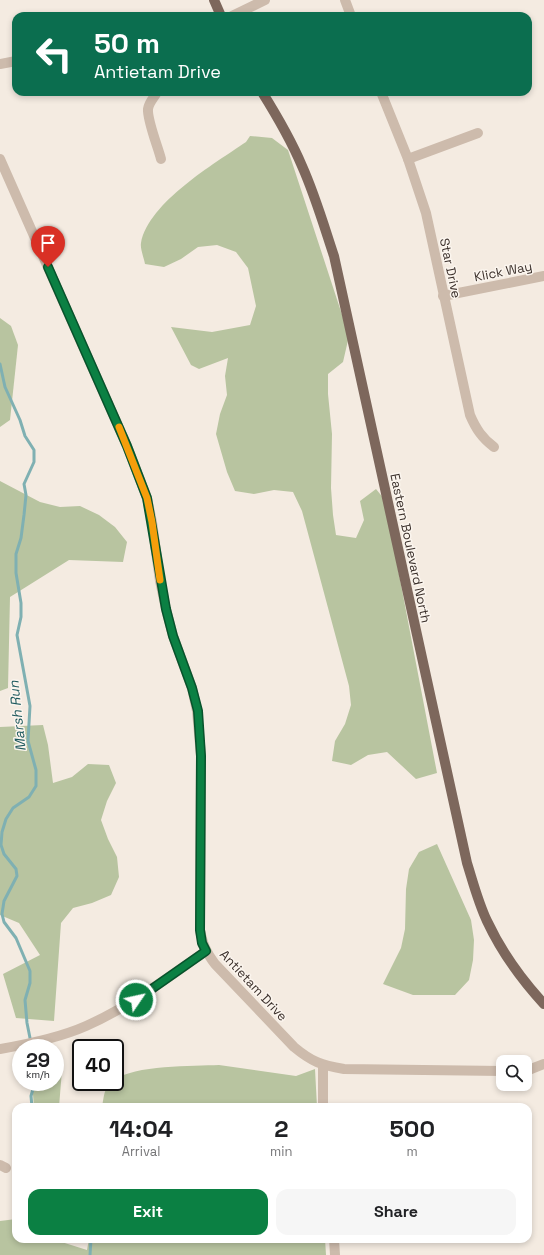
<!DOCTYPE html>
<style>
:root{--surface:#fff;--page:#f6f6f6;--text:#202124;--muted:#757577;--accent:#0b8043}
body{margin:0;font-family:"Space Grotesk",sans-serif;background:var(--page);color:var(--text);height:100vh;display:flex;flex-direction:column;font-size:15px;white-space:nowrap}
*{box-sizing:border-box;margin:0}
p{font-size:13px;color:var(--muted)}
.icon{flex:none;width:22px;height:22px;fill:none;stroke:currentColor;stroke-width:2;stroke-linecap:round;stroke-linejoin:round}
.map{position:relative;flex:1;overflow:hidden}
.panel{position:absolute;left:12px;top:1103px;width:520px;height:140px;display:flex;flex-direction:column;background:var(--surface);border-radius:12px;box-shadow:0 2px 6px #0003}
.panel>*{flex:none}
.banner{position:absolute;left:12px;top:12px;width:520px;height:84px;border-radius:12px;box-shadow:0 2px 6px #0003;background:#0b6e4f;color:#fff;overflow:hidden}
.controls{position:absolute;left:496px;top:1055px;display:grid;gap:8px}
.controls a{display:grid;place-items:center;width:36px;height:36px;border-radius:8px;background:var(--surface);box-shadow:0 2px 6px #0003;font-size:20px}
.speed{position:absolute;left:12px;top:1039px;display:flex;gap:8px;font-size:20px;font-weight:700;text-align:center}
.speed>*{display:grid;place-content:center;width:52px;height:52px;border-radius:50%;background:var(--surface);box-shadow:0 2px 6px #0003;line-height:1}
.speed small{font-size:10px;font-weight:400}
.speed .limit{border:2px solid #111;border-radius:6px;background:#fff;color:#111}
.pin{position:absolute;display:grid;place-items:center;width:34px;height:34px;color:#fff;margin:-41px -17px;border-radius:50% 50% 50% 0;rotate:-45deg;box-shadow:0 0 4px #0007}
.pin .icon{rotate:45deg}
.me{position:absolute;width:44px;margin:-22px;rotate:56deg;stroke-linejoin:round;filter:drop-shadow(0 0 3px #0008)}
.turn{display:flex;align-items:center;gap:14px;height:84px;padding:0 16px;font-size:18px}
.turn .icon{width:52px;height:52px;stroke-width:2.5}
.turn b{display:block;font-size:28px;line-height:34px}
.eta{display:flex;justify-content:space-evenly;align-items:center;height:68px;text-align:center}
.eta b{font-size:24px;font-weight:700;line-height:28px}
.primary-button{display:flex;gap:8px;margin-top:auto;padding:8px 16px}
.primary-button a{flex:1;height:46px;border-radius:12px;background:var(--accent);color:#fff;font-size:16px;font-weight:700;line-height:46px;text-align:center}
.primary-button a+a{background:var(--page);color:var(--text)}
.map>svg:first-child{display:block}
.green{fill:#b8c4a0}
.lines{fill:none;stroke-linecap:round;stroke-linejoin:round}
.stream{stroke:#7fb0b2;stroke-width:3}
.minor{stroke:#cdbbac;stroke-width:10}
.major{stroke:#7d675c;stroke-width:10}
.route-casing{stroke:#07532c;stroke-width:10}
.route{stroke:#0b8043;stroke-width:7}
.slow{stroke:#f59e0b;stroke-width:7}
.labels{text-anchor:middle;stroke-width:3;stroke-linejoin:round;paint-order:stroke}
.street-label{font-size:13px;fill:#3b302b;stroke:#fbf5ee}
.water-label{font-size:14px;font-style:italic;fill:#1f5a5e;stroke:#fbf5ee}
</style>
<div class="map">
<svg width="544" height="1255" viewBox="0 0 544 1255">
<rect width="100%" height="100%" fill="#f4ebe1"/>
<g class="green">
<path d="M 250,136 L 272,138 L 288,150 L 349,336 L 343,362 L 328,374 L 328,394 L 332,434 L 331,488 L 333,515 L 336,535 L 356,538 L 364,520 L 360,501 L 376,489 L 389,505 L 389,522 L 437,773 L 416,779 L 387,752 L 368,755 L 351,765 L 332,761 L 335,741 L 345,724 L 351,705 L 349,686 L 302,511 L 293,492 L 274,490 L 254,494 L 235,491 L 227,472 L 216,434 L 220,414 L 227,395 L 225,376 L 228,358 L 199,369 L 191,365 L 171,327 L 212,332 L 250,325 L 256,306 L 248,268 L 236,252 L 217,245 L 198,247 L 181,259 L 164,267 L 145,264 C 144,258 140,249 141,243 C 149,202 214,164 246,142 Z"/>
<path d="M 0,318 L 11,326 L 18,345 L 10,420 L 0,427 Z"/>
<path d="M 0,481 L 40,502 L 60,507 L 80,506 L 99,515 L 115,527 L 127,542 L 123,562 L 69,560 L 10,597 L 8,688 L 0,691 Z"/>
<path d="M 43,725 L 48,745 L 53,783 L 72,777 L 88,764 L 109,765 L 116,783 L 107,801 L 101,820 L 108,839 L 117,857 L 119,877 L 111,895 L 92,903 L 73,908 L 61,923 L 54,1021 L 16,1018 L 3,974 L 40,955 L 19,923 L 0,915 L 0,727 Z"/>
<path d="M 437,844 L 471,920 L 474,940 L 473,960 L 469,980 L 455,995 L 413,995 L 383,984 L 401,948 L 405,929 L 406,889 L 409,869 L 419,852 Z"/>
<path d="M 219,1065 L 296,1076 L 315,1069 L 317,1107 L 102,1107 C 104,1097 104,1084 115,1082 L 115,1080 C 133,1065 194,1066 219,1065 Z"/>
<path d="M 55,1069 L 62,1070 L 59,1107 L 34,1107 L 32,1082 L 55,1082 Z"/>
<path d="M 16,1219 L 16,1239 L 52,1239 L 87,1250 L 89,1239 L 325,1239 L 326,1255 L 0,1255 L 0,1221 Z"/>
</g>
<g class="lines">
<g class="stream">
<path d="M 0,364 L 5,387 L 20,420 L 25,436 L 34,450 L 34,462 L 24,484 L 26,495 L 24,515 L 21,538 L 16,554 L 16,573 L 21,603 L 21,617 L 17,635 L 30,706 L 28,741 L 36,770 L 36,786 L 29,797 L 13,808 L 6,819 L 2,832 L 1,845 L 4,854 L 16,869 L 17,876 L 4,901 L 2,914 L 4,922 L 16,938 L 30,971 L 30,983 L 25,1000 L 27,1023 L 32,1048"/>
<path d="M 32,1107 L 31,1096 L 35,1082"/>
<path d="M 90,1255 L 91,1239"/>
</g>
<g class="minor">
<path d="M 345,0 L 351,16"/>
<path d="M 232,16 L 265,0"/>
<path d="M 0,64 L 16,61"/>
<path d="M 157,92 C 154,98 149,102 148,109 C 147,120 158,147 161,159"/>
<path d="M 381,92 L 408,159 L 426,213 L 470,415 C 476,429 482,438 494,447"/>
<path d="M 0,159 L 127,446 L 147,498 L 152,522 L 160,581 L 166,609 L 173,636 L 192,688 L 197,711 L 201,756 L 200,930 C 203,945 206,952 215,964 L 294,1047 C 312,1062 321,1065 344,1069 L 503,1071"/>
<path d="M 408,159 L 478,133"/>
<path d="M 443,296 L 544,276"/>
<path d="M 0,1049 C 29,1044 59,1038 86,1026 C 129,1007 167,978 206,951"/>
<path d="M 525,1070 L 531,1069 L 544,1064"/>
<path d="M 323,1107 L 323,1066"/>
<path d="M 0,1165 L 6,1168"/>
<path d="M 334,1239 L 335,1255"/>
</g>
<g class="major">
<path d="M 214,0 L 221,16"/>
<path d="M 262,92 C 277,116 291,140 302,166 C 315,195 324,226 334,256 L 467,863 C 473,882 478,902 487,921 C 502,953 520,978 544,1004"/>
</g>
</g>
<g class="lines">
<defs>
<path id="route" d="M 48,267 L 127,446 L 147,498 L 166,609 L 173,636 L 192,688 L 198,711 L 201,756 L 200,930 L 202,943 L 206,951 L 136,1000"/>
</defs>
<use href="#route" class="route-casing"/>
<use href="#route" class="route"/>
<path class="slow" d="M 119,427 L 147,498 L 152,522 L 160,580"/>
</g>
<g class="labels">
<g class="street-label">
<text transform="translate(451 268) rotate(78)" y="5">Star Drive</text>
<text transform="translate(503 271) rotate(-11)" y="5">Klick Way</text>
<text transform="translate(411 548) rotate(78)" y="5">Eastern Boulevard North</text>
<text transform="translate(254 985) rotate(47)" y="5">Antietam Drive</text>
</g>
<g class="water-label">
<text transform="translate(17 716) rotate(-96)" y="5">Marsh Run</text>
</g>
</g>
</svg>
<div class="controls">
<a><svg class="icon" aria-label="search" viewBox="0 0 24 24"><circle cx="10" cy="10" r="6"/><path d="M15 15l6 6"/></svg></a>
</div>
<div class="speed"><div>29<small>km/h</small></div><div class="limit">40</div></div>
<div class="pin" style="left:48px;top:267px;background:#d93025"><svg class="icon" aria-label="arrive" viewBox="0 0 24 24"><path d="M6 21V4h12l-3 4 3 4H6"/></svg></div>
<svg class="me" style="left:136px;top:1000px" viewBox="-20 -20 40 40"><circle r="17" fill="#0b8043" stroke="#fff" stroke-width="3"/><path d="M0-11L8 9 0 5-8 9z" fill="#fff"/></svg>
<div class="banner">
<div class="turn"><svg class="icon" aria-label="left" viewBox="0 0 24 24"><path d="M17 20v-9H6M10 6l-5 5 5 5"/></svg><div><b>50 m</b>Antietam Drive</div></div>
</div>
<section class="panel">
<div class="eta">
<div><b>14:04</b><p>Arrival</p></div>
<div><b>2</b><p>min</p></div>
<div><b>500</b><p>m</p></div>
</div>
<div class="primary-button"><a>Exit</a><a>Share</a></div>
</section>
</div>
